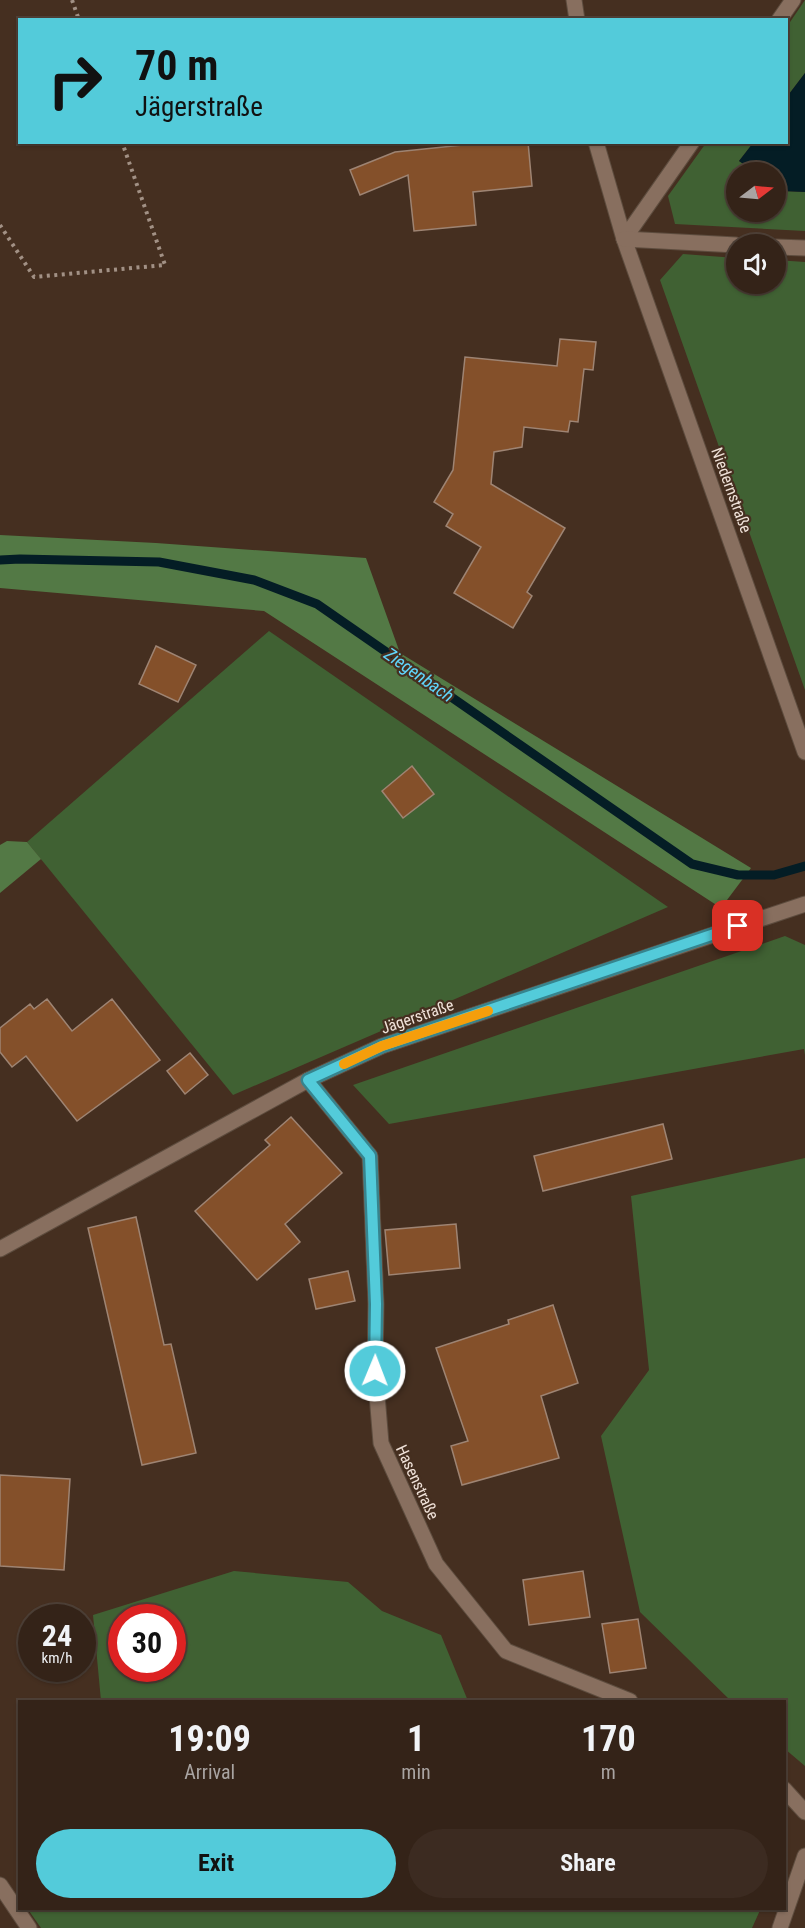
<!DOCTYPE html>
<meta charset="utf-8">
<style>
:root{--surface:#342318;--page:#3c2b21;--text:#f1f3f6;--muted:#a9a4a2;--line:#4e4037;--accent:#53cbda}
body{margin:0;font-family:"Roboto Condensed",sans-serif;background:var(--page);color:var(--text);height:100vh;display:flex;flex-direction:column;font-size:22px;white-space:nowrap}
*{box-sizing:border-box;margin:0}
p{font-size:20px;color:var(--muted)}
.icon{flex:none;width:33px;height:33px;fill:none;stroke:currentColor;stroke-width:2;stroke-linecap:round;stroke-linejoin:round}
.map{position:relative;flex:1;overflow:hidden}
.sheet{position:absolute;left:18px;top:1700px;width:768px;height:210px;display:flex;flex-direction:column;background:var(--surface);border-radius:0px;box-shadow:0 2px 4px #0004,0 0 0 2px var(--line)}
.sheet>*{flex:none}
.hud{position:absolute;left:18px;top:18px;width:770px;height:126px;border-radius:0px;box-shadow:0 2px 4px #0004,0 0 0 2px var(--line);background:#53cbda;color:#111;overflow:hidden}
.needle{width:39px;rotate:74deg}
.controls{position:absolute;left:726px;top:162px;display:grid;gap:12px}
.controls a{display:grid;place-items:center;width:60px;height:60px;border-radius:50%;background:var(--surface);box-shadow:0 2px 4px #0004,0 0 0 2px var(--line);font-size:30px}
.speed{position:absolute;left:18px;top:1604px;display:flex;gap:12px;font-size:30px;font-weight:700;text-align:center}
.speed>*{display:grid;place-content:center;width:78px;height:78px;border-radius:50%;background:var(--surface);box-shadow:0 2px 4px #0004,0 0 0 2px var(--line);line-height:1}
.speed small{font-size:15px;font-weight:400}
.speed .limit{border:9px solid #d22;background:#fff;color:#111}
.pin{position:absolute;display:grid;place-items:center;width:51px;height:51px;color:#fff;margin:-26px;border-radius:12px;box-shadow:0 3px 9px #0006}
.me{position:absolute;width:66px;margin:-33px;rotate:1deg;stroke-linejoin:round;filter:drop-shadow(0 0 4px #0008)}
.turn{display:flex;align-items:center;gap:21px;height:126px;padding:0 18px;font-size:27px}
.turn .icon{width:78px;height:78px;stroke-width:2.5}
.turn b{display:block;font-size:42px;line-height:51px}
.eta{display:flex;justify-content:space-evenly;align-items:center;height:102px;text-align:center}
.eta b{font-size:36px;font-weight:700;line-height:42px}
.action{display:flex;gap:12px;margin-top:auto;padding:12px 18px}
.action a{flex:1;height:69px;border-radius:36px;background:var(--accent);color:#111;font-size:24px;font-weight:700;line-height:69px;text-align:center}
.action a+a{background:var(--page);color:var(--text)}
.map>svg:first-child{display:block}
.green{fill:#406133;fill-rule:evenodd}
.forest{fill:#537945}
.water{fill:#041d25}
.lines{fill:none;stroke-linecap:round;stroke-linejoin:round}
.stream{stroke:#041d25;stroke-width:9}
.building{fill:#84502a;stroke:#9e8473;stroke-width:1.5}
.street-casing{stroke:#5d4c3e;stroke-width:17}
.path{stroke:#a29185;stroke-width:4;stroke-dasharray:3 4.5;stroke-linecap:butt}
.street{stroke:#886f5f;stroke-width:15}
.route-casing{stroke:#36848e;stroke-width:15}
.route{stroke:#53cbda;stroke-width:10}
.slow{stroke:#f59e0b;stroke-width:10}
.labels{text-anchor:middle;stroke-width:4.5;stroke-linejoin:round;paint-order:stroke}
.street-label{font-size:16px;fill:#f0e2d9;stroke:#452f20}
.water-label{font-size:18px;font-style:italic;fill:#61d6fc;stroke:#452f20}
</style>
<div class="map">
<svg width="805" height="1928" viewBox="0 0 805 1928">
<rect width="100%" height="100%" fill="#452f20"/>
<g class="green">
<path d="M 805,0 L 805,73 L 786,98 L 786,28 Z"/>
<path d="M 706,143 L 753,143 L 739,161 L 755,172 L 736,172 L 736,212 L 776,212 L 776,187 L 782,191 L 805,192 L 805,231 L 675,224 L 668,196 Z"/>
<path d="M 683,254 L 736,258 L 736,284 L 776,284 L 776,260 L 805,262 L 805,690 L 660,280 Z"/>
<path d="M 269,631 L 668,907 L 233,1095 L 27,842 Z"/>
<path d="M 785,936 L 805,945 L 805,1055 L 804,1049 L 389,1124 L 353,1085 Z"/>
<path d="M 805,1158 L 805,1766 L 785,1749 L 784,1701 L 731,1701 L 640,1612 L 601,1436 L 649,1370 L 631,1196 Z"/>
<path d="M 234,1571 L 348,1582 L 382,1611 L 441,1635 L 468,1701 L 101,1701 L 93,1615 ZM 122,1617 L 172,1617 L 172,1668 L 122,1668 Z"/>
<path d="M 27,1908 L 761,1908 L 752,1928 L 41,1928 Z"/>
</g>
<g class="forest">
<path d="M 0,535 L 156,543 L 366,558 L 400,653 L 751,868 L 721,908 L 264,611 L 0,588 Z"/>
<path d="M 7,841 L 27,842 L 41,859 L 0,893 L 0,845 Z"/>
</g>
<path class="water" d="M 805,73 L 805,192 L 782,191 L 776,187 L 776,172 L 755,172 L 739,161 L 753,143 L 786,142 L 786,98 Z"/>
<g class="lines">
<path class="stream" d="M 0,560 L 20,559 L 159,562 L 254,580 L 317,604 L 692,864 L 738,875 L 774,875 L 805,866"/>
</g>
<g class="building">
<path d="M 492,142 L 528,142 L 532,186 L 473,192 L 476,225 L 414,231 L 408,175 L 360,195 L 350,170 L 395,152 Z"/>
<path d="M 560,339 L 596,342 L 593,370 L 584,369 L 578,422 L 570,421 L 568,432 L 524,427 L 522,447 L 494,452 L 491,484 L 565,528 L 527,592 L 532,596 L 513,628 L 454,593 L 481,547 L 446,526 L 453,514 L 434,502 L 453,470 L 465,357 L 557,366 Z"/>
<path d="M 156,646 L 196,665 L 178,702 L 139,684 Z"/>
<path d="M 412,766 L 434,794 L 403,818 L 382,791 Z"/>
<path d="M 47,999 L 72,1031 L 112,999 L 160,1060 L 77,1121 L 26,1056 L 12,1067 L 0,1052 L 0,1028 L 30,1004 L 34,1009 Z"/>
<path d="M 190,1053 L 208,1075 L 185,1094 L 167,1071 Z"/>
<path d="M 291,1117 L 342,1173 L 285,1224 L 300,1242 L 257,1280 L 195,1211 L 270,1145 L 265,1140 Z"/>
<path d="M 663,1124 L 672,1159 L 543,1191 L 534,1156 Z"/>
<path d="M 136,1217 L 164,1345 L 171,1344 L 196,1453 L 142,1465 L 88,1228 Z"/>
<path d="M 456,1224 L 460,1268 L 389,1275 L 385,1230 Z"/>
<path d="M 348,1271 L 355,1301 L 316,1309 L 309,1279 Z"/>
<path d="M 553,1305 L 578,1383 L 541,1396 L 559,1458 L 462,1485 L 451,1446 L 468,1441 L 436,1348 L 509,1324 L 508,1320 Z"/>
<path d="M 0,1475 L 70,1479 L 64,1570 L 0,1566 Z"/>
<path d="M 583,1571 L 590,1617 L 529,1625 L 523,1580 Z"/>
<path d="M 638,1619 L 646,1668 L 610,1673 L 602,1624 Z"/>
</g>
<g class="lines">
<defs>
<g id="street">
<path d="M 574,0 L 577,20"/>
<path d="M 779,20 L 793,0"/>
<path d="M 596,142 L 624,239 L 805,752"/>
<path d="M 624,239 L 692,142"/>
<path d="M 624,239 L 736,245"/>
<path d="M 776,247 L 805,248"/>
<path d="M 308,1080 L 370,1156 L 376,1304 L 375,1371 L 381,1443 L 436,1564 L 506,1651 L 630,1701"/>
<path d="M 0,1249 L 308,1080 L 382,1046 L 805,904"/>
<path d="M 784,1789 L 805,1812"/>
<path d="M 0,1885 L 29,1928"/>
<path d="M 780,1928 L 805,1856"/>
</g>
</defs>
<use href="#street" class="street-casing"/>
<g class="path">
<path d="M 72,0 L 79,20"/>
<path d="M 0,225 L 34,277 L 165,265 L 122,142"/>
</g>
<use href="#street" class="street"/>
</g>
<g class="lines">
<defs>
<path id="route" d="M 375,1371 L 376,1304 L 370,1156 L 308,1080 L 382,1046 L 738,926"/>
</defs>
<use href="#route" class="route-casing"/>
<use href="#route" class="route"/>
<path class="slow" d="M 344,1064 L 382,1046 L 488,1011"/>
</g>
<g class="labels">
<g class="street-label">
<text transform="translate(732 490) rotate(70)" y="6">Niedernstraße</text>
<text transform="translate(417 1016) rotate(-19)" y="6">Jägerstraße</text>
<text transform="translate(418 1482) rotate(65)" y="6">Hasenstraße</text>
</g>
<g class="water-label">
<text transform="translate(419 675) rotate(35)" y="6">Ziegenbach</text>
</g>
</g>
</svg>
<div class="controls">
<a><svg class="needle" viewBox="-14 -14 28 28"><path d="M0-13l5 13h-10z" fill="#e53935"/><path d="M0 13l5-13h-10z" fill="#a9a4a2"/></svg></a>
<a><svg class="icon" aria-label="sound" viewBox="0 0 24 24"><path d="M4 9h4l5-4v14l-5-4H4zM17 9q2 3 0 6"/></svg></a>
</div>
<div class="speed"><div>24<small>km/h</small></div><div class="limit">30</div></div>
<div class="pin" style="left:738px;top:926px;background:#d93025"><svg class="icon" aria-label="arrive" viewBox="0 0 24 24"><path d="M6 21V4h12l-3 4 3 4H6"/></svg></div>
<svg class="me" style="left:375px;top:1371px" viewBox="-20 -20 40 40"><circle r="17" fill="#53cbda" stroke="#fff" stroke-width="3"/><path d="M0-11L8 9 0 5-8 9z" fill="#fff"/></svg>
<div class="hud">
<div class="turn"><svg class="icon" aria-label="right" viewBox="0 0 24 24"><path d="M7 20v-9h11M14 6l5 5-5 5"/></svg><div><b>70 m</b>Jägerstraße</div></div>
</div>
<section class="sheet">
<div class="eta">
<div><b>19:09</b><p>Arrival</p></div>
<div><b>1</b><p>min</p></div>
<div><b>170</b><p>m</p></div>
</div>
<div class="action"><a>Exit</a><a>Share</a></div>
</section>
</div>
